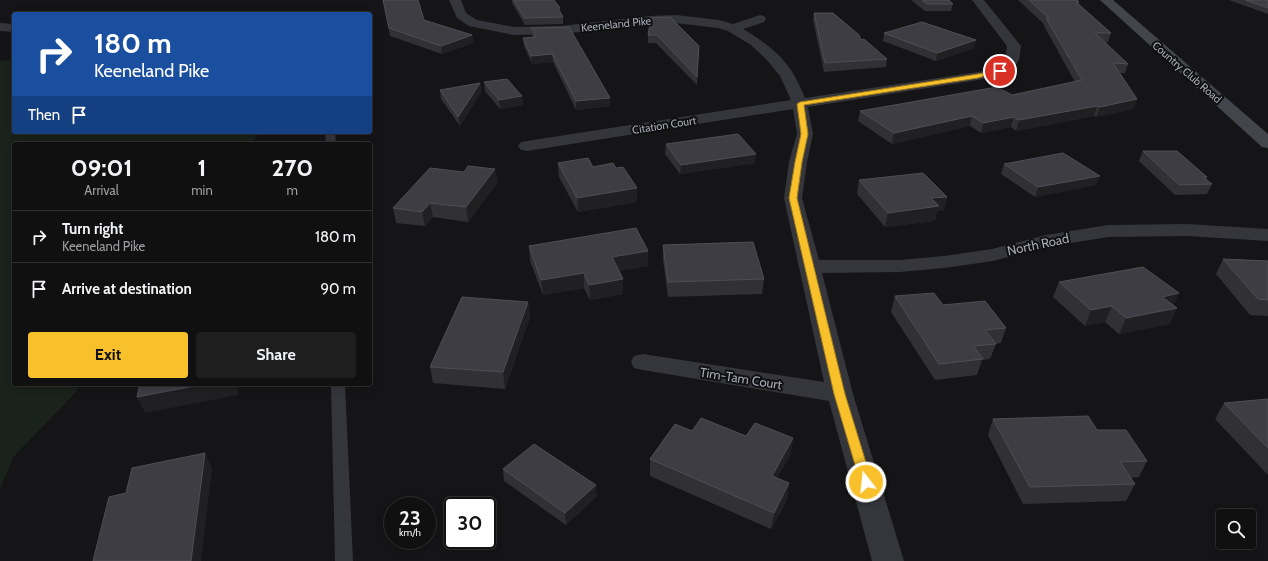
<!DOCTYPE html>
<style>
:root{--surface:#101011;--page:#1e1e1f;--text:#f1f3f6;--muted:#9c9d9f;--line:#303031;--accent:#f8c12b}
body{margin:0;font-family:Cabin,sans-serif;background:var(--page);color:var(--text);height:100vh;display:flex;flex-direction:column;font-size:15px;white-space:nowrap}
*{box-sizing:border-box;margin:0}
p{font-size:13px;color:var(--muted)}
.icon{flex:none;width:22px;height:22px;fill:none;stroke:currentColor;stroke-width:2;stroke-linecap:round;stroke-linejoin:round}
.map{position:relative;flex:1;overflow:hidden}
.sheet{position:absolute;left:12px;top:142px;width:360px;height:244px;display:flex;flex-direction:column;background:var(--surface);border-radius:4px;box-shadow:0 2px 10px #0003,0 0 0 1px var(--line)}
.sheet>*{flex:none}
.banner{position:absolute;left:12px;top:12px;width:360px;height:122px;border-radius:4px;box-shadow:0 2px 10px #0003,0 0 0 1px var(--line);background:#1a4fa0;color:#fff;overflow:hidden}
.buttons{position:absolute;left:1216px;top:509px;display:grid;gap:8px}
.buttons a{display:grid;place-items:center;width:40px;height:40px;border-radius:4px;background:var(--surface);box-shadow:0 2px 10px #0003,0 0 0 1px var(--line);font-size:20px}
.speed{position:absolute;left:384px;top:497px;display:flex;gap:8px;font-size:20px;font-weight:700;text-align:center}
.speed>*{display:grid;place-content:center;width:52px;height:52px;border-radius:50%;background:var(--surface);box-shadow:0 2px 10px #0003,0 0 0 1px var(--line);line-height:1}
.speed small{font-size:10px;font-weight:400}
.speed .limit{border:2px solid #111;border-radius:6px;background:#fff;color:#111}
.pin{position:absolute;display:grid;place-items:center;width:34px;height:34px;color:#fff;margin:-17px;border:2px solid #fff;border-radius:50%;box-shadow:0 1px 4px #0007}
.me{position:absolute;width:44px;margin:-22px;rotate:344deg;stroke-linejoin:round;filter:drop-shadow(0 0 3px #0008)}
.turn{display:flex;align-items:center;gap:14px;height:84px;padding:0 16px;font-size:18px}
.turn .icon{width:52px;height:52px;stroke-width:2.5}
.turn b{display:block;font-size:28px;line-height:34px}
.then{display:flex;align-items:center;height:38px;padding:0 16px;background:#0003;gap:8px;font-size:15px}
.eta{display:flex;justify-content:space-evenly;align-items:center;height:68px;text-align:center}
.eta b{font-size:24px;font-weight:700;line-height:28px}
.button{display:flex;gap:8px;margin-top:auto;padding:8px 16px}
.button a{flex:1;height:46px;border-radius:4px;background:var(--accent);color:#111;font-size:16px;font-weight:700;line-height:46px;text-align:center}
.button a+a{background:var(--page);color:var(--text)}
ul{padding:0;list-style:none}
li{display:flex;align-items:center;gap:12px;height:52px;padding:0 16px;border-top:1px solid var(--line)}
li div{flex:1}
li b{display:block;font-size:15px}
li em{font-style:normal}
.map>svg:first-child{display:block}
.green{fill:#1a221c}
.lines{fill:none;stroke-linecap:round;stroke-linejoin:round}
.service{fill:#35363c;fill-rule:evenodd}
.minor{fill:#35363c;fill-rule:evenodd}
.secondary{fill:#43454c;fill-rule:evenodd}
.wall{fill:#313035}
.shaded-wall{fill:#202023}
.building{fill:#3d3d43;stroke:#4e4e55}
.route{fill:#f8c12b;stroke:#a17d1c}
.labels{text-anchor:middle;stroke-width:4;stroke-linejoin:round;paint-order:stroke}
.far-street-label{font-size:11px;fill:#a6aab7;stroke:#101011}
.street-label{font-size:13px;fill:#a6aab7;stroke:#101011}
</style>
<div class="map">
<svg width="1268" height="561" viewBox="0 0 1268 561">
<rect width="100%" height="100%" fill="#151517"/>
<path class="green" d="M 14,59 L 14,132 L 258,132 L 252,144 L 14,144 L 14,384 L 79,384 L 76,392 L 14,456 L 0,489 L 0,61 Z"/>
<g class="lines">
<g class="service">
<path d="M 325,132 L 335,132 L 336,144 L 326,144 Z"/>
<path d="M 331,384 L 345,384 L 353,561 L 335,561 Z"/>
</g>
<g class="minor">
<path d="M 449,0 L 461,0 L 466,13 L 477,20 L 514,27 L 561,26 L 650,16 L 676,15 L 719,20 L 733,24 L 760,15 L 764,16 L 766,19 L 764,22 L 743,29 C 762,40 783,55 794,75 C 798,82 802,91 805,98 L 978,72 L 993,68 L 1005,60 L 1007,46 L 972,0 L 984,0 L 1021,46 L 1019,60 L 1014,68 L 997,76 L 978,80 L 808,107 L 813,134 L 807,162 L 802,198 L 819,260 L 900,260 L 944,256 L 992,249 L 1046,235 L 1108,225 L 1187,224 L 1268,229 L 1268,241 L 1187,236 L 1108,237 L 1047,247 L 993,261 L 944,268 L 900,272 L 822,273 L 853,394 L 904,561 L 872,561 L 829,401 L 643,370 L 634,368 L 631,362 L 634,356 L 643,354 L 824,382 L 784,198 L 789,162 L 797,134 L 793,109 L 527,151 L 521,150 L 518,146 L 521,142 L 527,141 L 791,100 L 780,76 L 767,60 L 751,45 L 728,31 L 718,28 L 676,23 L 650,24 L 561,34 L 514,35 L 469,26 L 457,18 Z"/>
<path d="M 0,23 L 14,24 L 14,32 L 0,31 Z"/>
</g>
<path class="secondary" d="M 1100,0 L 1113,0 L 1268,134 L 1268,148 L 1262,147 Z"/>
</g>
<g class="wall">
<path d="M 383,0 L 424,20 L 472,35 L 473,43 L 442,54 L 390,36 Z"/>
<path d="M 512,0 L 554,0 L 563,17 L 563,24 L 525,25 L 512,3 Z"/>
<path d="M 911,0 L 949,0 L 953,4 L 951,11 L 925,11 Z"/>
<path d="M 1018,0 L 1077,0 L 1079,2 L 1079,4 L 1111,33 L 1108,42 L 1105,42 L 1128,64 L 1125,73 L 1119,73 L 1137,99 L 1133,109 L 1096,117 L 1094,116 L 1016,131 L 1011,127 L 981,133 L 970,126 L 892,144 L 858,121 L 860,111 L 1012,95 L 1075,82 L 1044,26 L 1044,24 Z"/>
<path d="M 1229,0 L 1268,0 L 1268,14 Z"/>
<path d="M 814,13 L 861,40 L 887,59 L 886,67 L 824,72 L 813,20 Z"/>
<path d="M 651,18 L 699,46 L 697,85 L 656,43 L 648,43 L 648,35 Z"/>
<path d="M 531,28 L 610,98 L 610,106 L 576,110 L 553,62 L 532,64 L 524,46 L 523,38 L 532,37 Z"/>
<path d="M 884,33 L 974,48 L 936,61 L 883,41 Z"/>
<path d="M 484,82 L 522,96 L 523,105 L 500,109 L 485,91 Z"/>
<path d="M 480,83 L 481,92 L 460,126 L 441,99 L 440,90 Z"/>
<path d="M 666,144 L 755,163 L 680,174 L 665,154 Z"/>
<path d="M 1143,151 L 1207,177 L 1206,180 L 1212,184 L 1207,194 L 1175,195 L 1139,161 Z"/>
<path d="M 558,163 L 593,167 L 637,202 L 578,212 L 559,177 Z"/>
<path d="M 1004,164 L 1096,185 L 1035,197 L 1001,174 Z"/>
<path d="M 495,169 L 497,183 L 468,222 L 433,217 L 425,226 L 396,223 L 393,208 L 464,172 Z"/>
<path d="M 859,180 L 947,197 L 944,211 L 937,211 L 935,221 L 885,227 L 857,194 Z"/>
<path d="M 663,245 L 764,279 L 762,294 L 668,297 L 663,260 Z"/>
<path d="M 529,246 L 648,251 L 648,266 L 618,271 L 623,294 L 590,300 L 584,288 L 543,295 L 530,261 Z"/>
<path d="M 1223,259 L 1268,261 L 1268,316 L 1250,315 L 1216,274 Z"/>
<path d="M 1059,282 L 1173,305 L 1170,324 L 1119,334 L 1105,322 L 1085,326 L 1053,297 Z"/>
<path d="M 895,296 L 943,305 L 1006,328 L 1001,343 L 996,344 L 990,359 L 982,360 L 977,375 L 935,380 L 891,312 Z"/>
<path d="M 528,302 L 530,317 L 505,389 L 433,383 L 430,367 Z"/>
<path d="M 1268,399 L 1268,474 L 1267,474 L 1215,419 L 1224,403 Z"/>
<path d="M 993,419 L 1097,430 L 1147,461 L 1139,477 L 1131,478 L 1135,484 L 1126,501 L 1023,504 L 988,435 Z"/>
<path d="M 692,431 L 746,436 L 793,438 L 790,455 L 777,478 L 789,483 L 787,500 L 771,529 L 650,476 L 650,459 Z"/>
<path d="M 503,469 L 597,496 L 566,525 L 504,481 Z"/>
</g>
<g class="shaded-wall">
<path d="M 472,35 L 473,43 L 442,54 L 441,46 Z"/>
<path d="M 976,40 L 974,48 L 936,61 L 937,53 Z"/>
<path d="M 552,54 L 553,62 L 532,64 L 531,56 Z"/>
<path d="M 480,83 L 481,92 L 460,126 L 458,117 Z"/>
<path d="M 522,96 L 523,105 L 500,109 L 499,100 Z"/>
<path d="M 610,98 L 610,106 L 576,110 L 576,101 Z"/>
<path d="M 1137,99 L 1133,109 L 1096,117 L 1100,107 Z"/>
<path d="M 1097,106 L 1094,116 L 1016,131 L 1019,120 Z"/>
<path d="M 972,116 L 970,126 L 892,144 L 894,133 Z"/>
<path d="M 1014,117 L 1011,127 L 981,133 L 983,123 Z"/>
<path d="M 756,154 L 755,163 L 680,174 L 681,165 Z"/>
<path d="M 495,169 L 497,183 L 468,222 L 466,207 Z"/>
<path d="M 1100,176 L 1096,185 L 1035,197 L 1038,187 Z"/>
<path d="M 637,188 L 637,202 L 578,212 L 577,198 Z"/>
<path d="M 947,197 L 944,211 L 937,211 L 935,221 L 885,227 L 888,213 L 931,198 Z"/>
<path d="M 430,203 L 433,217 L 425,226 L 422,212 Z"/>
<path d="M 648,251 L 648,266 L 612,272 L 612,257 Z"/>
<path d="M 584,273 L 584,288 L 543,295 L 541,280 Z"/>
<path d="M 623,279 L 623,294 L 590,300 L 589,285 Z"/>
<path d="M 1179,293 L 1172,309 L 1162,297 Z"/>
<path d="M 528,302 L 530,317 L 505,389 L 503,372 Z"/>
<path d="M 1112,306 L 1105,322 L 1085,326 L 1091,310 Z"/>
<path d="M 1177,308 L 1170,324 L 1119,334 L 1126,318 Z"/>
<path d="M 205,384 L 239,384 L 238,395 L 145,413 L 137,397 Z"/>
<path d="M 793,438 L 790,455 L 769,492 L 772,476 Z"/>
<path d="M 205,453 L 212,469 L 201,561 L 191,561 Z"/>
<path d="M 789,483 L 787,500 L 771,529 L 774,513 Z"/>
<path d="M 596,485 L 597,496 L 566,525 L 565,513 Z"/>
</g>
<g class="building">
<path d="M 383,0 L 418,0 L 424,20 L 472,35 L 441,46 L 389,28 Z"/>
<path d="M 514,0 L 554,0 L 560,8 L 558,8 L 563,17 L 524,18 Z"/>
<path d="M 922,0 L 949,0 L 953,4 L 927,4 Z"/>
<path d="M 1029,0 L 1077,0 L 1079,2 L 1076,2 L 1111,33 L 1095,33 L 1128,64 L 1113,63 L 1137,99 L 1100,107 L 1097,106 L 1019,120 L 1014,117 L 983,123 L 972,116 L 894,133 L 860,111 L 997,87 L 1012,95 L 1082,80 L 1046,18 L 1049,18 Z"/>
<path d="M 1246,0 L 1268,0 L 1268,8 Z"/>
<path d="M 814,13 L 833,13 L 859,35 L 861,40 L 864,39 L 887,59 L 825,63 Z"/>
<path d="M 670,17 L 699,46 L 697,77 L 657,35 L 648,35 L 651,18 Z"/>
<path d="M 922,22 L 976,40 L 937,53 L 884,33 Z"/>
<path d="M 569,27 L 610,98 L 576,101 L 552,54 L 531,56 L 523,38 L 536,37 L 531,28 Z"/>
<path d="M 507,79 L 522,96 L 499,100 L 484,82 Z"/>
<path d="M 480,83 L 458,117 L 440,90 Z"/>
<path d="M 738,134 L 756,154 L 681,165 L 666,144 Z"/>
<path d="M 1143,151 L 1177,151 L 1207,177 L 1203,177 L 1212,184 L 1179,185 Z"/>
<path d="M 1063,153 L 1100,176 L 1038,187 L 1004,164 Z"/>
<path d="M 588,158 L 593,167 L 613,163 L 616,168 L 623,167 L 637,188 L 577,198 L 558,163 Z"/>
<path d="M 468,166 L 495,169 L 466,207 L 430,203 L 422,212 L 393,208 L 430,168 L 464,172 Z"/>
<path d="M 923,173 L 947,197 L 931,198 L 939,206 L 888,213 L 859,180 Z"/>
<path d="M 636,228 L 648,251 L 612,257 L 623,279 L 589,285 L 584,273 L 541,280 L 529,246 Z"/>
<path d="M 753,242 L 764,279 L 668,282 L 663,245 Z"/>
<path d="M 1223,259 L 1268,261 L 1268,300 L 1258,299 Z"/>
<path d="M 1143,267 L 1179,293 L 1162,297 L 1177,308 L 1126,318 L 1112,306 L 1091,310 L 1059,282 Z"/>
<path d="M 934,293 L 943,305 L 985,301 L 1006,328 L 985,330 L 996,344 L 973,346 L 983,359 L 939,364 L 895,296 Z"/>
<path d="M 462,297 L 528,302 L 503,372 L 430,367 Z"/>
<path d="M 140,384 L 205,384 L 137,397 Z"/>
<path d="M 1268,399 L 1268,448 L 1224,403 Z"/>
<path d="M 1088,416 L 1097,430 L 1126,430 L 1147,461 L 1120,462 L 1135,484 L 1030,487 L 993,419 Z"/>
<path d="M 701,418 L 746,436 L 755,423 L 793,438 L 772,476 L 789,483 L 774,513 L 650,459 L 675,424 L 692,431 Z"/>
<path d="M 534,444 L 596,485 L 565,513 L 503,469 Z"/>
<path d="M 205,453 L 191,561 L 93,561 L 109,497 L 126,493 L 132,468 Z"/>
</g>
<path class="route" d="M 1000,69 L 1002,69 L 1002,72 L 978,78 L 804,105 L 808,134 L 802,162 L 797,198 L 845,394 L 872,482 L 870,485 L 866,487 L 861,485 L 834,394 L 789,198 L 795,162 L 801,134 L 797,104 L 800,102 L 978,74 Z"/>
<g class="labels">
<g class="far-street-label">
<text transform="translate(616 24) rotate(-6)" y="4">Keeneland Pike</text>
<text transform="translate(1187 72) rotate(41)" y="4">Country Club Road</text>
<text transform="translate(664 125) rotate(-9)" y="4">Citation Court</text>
</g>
<g class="street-label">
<text transform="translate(1038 244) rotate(-12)" y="5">North Road</text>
<text transform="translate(741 378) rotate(9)" y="5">Tim-Tam Court</text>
</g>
</g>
</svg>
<div class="buttons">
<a><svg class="icon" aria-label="search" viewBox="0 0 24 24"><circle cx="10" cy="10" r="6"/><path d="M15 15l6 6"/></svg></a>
</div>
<div class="speed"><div>23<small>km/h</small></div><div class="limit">30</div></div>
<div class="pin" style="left:1000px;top:71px;background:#d93025"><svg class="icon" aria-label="arrive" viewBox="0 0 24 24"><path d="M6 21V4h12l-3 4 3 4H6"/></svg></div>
<svg class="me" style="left:866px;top:482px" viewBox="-20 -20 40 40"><circle r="17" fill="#f8c12b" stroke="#fff" stroke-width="3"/><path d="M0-11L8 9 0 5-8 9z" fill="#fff"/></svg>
<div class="banner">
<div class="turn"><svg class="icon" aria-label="right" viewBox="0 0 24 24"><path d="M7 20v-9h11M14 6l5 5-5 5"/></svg><div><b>180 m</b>Keeneland Pike</div></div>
<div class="then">Then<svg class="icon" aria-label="arrive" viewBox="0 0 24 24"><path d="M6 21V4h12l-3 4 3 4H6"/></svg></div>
</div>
<section class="sheet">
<div class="eta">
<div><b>09:01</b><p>Arrival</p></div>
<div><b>1</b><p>min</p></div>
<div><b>270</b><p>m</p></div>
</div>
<ul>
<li><svg class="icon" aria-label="right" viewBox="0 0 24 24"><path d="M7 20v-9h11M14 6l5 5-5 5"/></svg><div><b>Turn right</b><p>Keeneland Pike</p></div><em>180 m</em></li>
<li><svg class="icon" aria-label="arrive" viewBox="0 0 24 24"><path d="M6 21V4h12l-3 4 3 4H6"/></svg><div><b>Arrive at destination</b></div><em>90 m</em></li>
</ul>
<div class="button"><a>Exit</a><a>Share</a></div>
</section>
</div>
